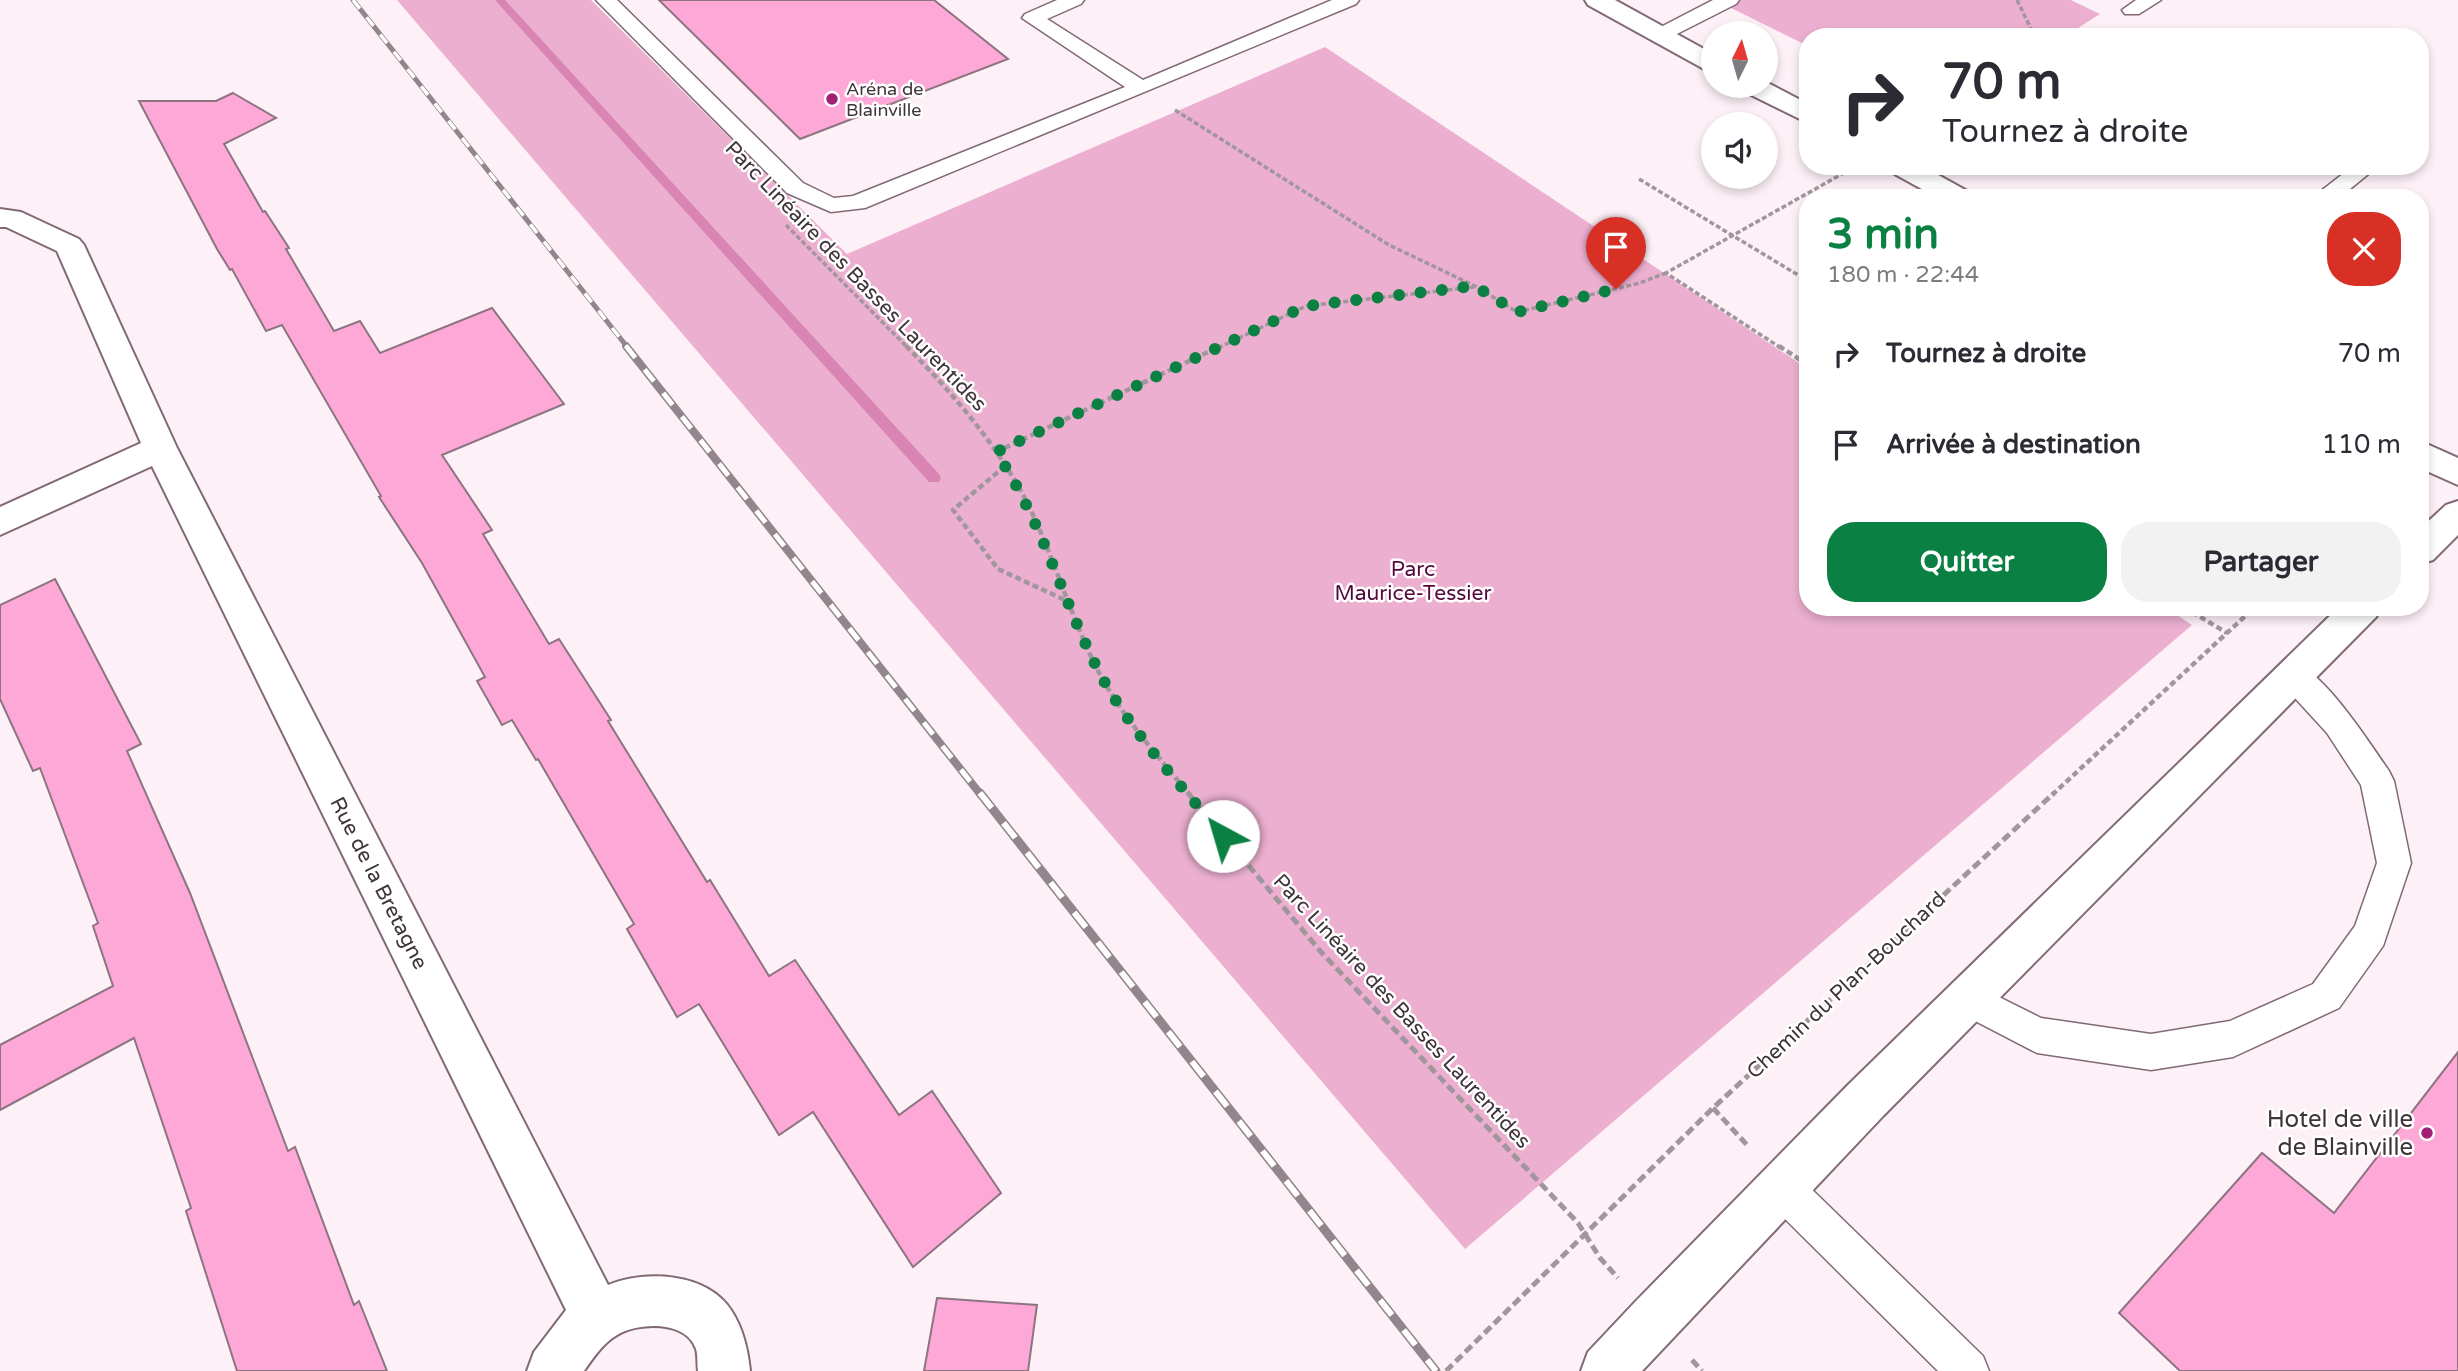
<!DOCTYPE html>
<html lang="fr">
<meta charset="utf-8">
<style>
:root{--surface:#fff;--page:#f2f2f3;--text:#2b2b33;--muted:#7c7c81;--accent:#0b8043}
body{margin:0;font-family:"Varela Round",sans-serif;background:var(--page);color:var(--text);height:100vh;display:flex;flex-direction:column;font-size:26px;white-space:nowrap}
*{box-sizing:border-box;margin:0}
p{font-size:23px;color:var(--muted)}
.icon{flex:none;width:38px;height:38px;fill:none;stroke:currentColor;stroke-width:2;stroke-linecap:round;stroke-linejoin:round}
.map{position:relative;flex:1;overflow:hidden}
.drawer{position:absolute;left:1799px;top:189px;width:630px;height:427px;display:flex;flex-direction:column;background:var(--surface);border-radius:28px;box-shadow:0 4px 10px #0003}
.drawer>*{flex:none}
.top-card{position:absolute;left:1799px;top:28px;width:630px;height:147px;border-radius:28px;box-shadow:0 4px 10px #0003;background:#fff;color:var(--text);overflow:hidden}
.needle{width:46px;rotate:5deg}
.controls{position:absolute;left:1701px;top:21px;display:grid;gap:14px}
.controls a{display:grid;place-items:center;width:77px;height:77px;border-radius:50%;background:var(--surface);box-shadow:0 4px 10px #0003;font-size:35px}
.pin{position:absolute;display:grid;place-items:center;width:60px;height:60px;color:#fff;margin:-72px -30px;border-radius:50% 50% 50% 0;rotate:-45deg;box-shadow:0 0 7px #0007}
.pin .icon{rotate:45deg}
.me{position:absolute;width:77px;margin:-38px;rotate:321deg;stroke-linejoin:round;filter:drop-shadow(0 0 5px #0008)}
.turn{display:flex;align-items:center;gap:24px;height:147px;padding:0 28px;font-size:32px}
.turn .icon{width:91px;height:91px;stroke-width:2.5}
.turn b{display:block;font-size:49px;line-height:60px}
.round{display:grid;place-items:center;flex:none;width:74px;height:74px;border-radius:28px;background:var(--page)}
.headline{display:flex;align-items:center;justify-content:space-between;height:119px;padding:0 28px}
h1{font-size:42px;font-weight:700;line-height:52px;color:var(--accent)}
.primary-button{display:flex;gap:14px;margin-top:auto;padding:14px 28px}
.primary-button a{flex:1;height:80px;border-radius:28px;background:var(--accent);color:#fff;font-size:28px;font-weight:700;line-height:80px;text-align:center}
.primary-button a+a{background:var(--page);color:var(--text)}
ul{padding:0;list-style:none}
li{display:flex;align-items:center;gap:21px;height:91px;padding:0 28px}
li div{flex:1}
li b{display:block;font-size:26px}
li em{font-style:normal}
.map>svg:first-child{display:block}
.green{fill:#ecafd0}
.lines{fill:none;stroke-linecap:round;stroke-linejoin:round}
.stream{fill:#d885b4;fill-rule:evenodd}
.building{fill:#fea8d8;stroke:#8d7481;stroke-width:2}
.service-casing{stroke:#826976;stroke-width:3}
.minor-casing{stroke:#826976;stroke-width:4}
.tertiary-casing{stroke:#826976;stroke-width:4}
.path-far2{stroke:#a1969c;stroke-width:3.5;stroke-dasharray:5 2.5;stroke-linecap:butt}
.path-far1{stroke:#a1969c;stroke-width:4.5;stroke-dasharray:6 3.5;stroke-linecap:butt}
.path{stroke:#a1969c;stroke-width:5;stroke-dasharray:9 4.5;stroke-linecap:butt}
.service{fill:#fff;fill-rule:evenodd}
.minor{fill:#fff;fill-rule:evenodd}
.tertiary{fill:#fff;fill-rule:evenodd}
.rail-far2-casing{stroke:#92868c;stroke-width:5}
.rail-far1-casing{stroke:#92868c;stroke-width:8}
.rail-casing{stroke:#92868c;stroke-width:9}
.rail-far2{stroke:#fff;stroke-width:3.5;stroke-dasharray:11;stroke-linecap:butt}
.rail-far1{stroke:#fff;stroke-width:5;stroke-dasharray:15;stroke-linecap:butt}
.rail{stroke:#fff;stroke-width:6;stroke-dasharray:19;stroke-linecap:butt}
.route{stroke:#0b8043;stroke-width:12;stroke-dasharray:0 21.6}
.poi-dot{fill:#9f2074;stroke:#fff;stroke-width:2.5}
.labels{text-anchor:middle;stroke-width:5;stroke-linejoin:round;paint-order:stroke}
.far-poi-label{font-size:18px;fill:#3f343a;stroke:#fff;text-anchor:start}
.street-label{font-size:21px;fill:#3f343a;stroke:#fff}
.park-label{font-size:21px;fill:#54093c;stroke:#fff}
.near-poi-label{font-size:24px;fill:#3f343a;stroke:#fff;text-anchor:end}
</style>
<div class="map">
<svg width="2458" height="1371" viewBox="0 0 2458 1371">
<rect width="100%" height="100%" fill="#fdf1f7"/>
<g class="green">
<path d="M 397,0 L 591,0 L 847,254 L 1325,47 L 1808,369 L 1808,607 L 2165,607 L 2192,625 L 1465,1249 Z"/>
<path d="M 1715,0 L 2071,0 L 2100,14 L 2064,37 L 1808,37 L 1808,46 Z"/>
</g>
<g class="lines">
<path class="stream" d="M 495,0 L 505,0 L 939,474 L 941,478 L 939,482 L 929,482 Z"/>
</g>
<g class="building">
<path d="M 659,0 L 934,0 L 1008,59 L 800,139 Z"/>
<path d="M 233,93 L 276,118 L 224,144 L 263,212 L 265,211 L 289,248 L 286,249 L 334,331 L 360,321 L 380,353 L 492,308 L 564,404 L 442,455 L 492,530 L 483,534 L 549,644 L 559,639 L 611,720 L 608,721 L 707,882 L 710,880 L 769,976 L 795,960 L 899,1115 L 932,1091 L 1001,1193 L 913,1267 L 813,1112 L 779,1135 L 699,1004 L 677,1017 L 627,929 L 634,924 L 538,759 L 536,760 L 512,720 L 502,725 L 477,681 L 485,677 L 422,563 L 379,497 L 381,496 L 282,325 L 266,331 L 232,269 L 230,270 L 217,249 L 139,101 L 216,101 Z"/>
<path d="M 55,579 L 141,744 L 127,751 L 190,893 L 288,1151 L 295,1147 L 354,1305 L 359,1301 L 387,1371 L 237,1371 L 186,1211 L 191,1208 L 134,1038 L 0,1110 L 0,1045 L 113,986 L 93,926 L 98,923 L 40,768 L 33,771 L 0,699 L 0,605 Z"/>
<path d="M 2458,1052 L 2458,1371 L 2180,1371 L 2119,1313 L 2262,1153 L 2334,1213 Z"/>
<path d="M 937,1298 L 1037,1305 L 1028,1371 L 924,1371 Z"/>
</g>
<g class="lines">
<defs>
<g id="service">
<path d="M 596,0 L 617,0 L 803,183 L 834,198 L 853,196 L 1125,87 L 1022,18 L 1025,14 L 1057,0 L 1084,0 L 1081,4 L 1047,19 L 1143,80 L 1332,0 L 1359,0 L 1356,4 L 865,208 L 831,212 L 787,193 Z"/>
<path d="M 1713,0 L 1739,0 L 1736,4 L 1667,39 L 1653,39 L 1650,35 L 1653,31 Z"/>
<path d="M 2136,0 L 2161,0 L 2139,14 L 2125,14 L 2122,10 Z"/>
<path d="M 2353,166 L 2369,166 L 2372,171 L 2339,198 L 2312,198 Z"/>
<path d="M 2293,662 C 2325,673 2369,742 2389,771 L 2394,781 L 2411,863 L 2383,946 L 2339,1008 L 2233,1057 L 2151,1070 L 2037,1053 L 1956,1011 L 1951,999 L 1956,987 L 1969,982 L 2041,1018 L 2151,1034 L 2230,1021 L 2313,984 L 2355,926 L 2377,863 L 2361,785 L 2327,733 L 2282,684 L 2277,675 L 2282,666 Z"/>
<path d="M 1782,1168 L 1796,1174 L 1983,1356 L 1989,1371 L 1938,1371 L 1768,1202 L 1762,1188 L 1768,1174 Z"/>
</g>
<g id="minor">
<path d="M 1585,0 L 1615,0 L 1713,54 L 1713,72 L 1704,69 L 1588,5 Z"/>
<path d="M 1766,82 L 1808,104 L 1808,123 L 1745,92 L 1741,86 L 1766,86 Z"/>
<path d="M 1887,166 L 1922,166 L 1969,192 L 1973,198 L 1938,198 L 1891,172 Z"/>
<path d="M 0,209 L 21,212 L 79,239 L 84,245 L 177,448 L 608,1285 C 645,1270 706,1272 731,1310 C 743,1328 748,1350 750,1371 L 698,1371 C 697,1364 698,1355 696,1349 C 686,1320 638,1322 617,1335 C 603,1343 593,1358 584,1371 L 527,1371 L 534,1352 L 566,1310 L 152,466 L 0,535 L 0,507 L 141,443 L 57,251 L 6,227 L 0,227 Z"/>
<path d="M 2420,441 L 2458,458 L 2458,485 L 2420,468 Z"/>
</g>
<g id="tertiary">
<path d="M 2458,501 L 2458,535 L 2433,560 L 2420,564 L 2420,529 L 2446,505 Z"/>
<path d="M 2339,607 L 2381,607 L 2376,617 L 1883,1116 L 1642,1371 L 1581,1371 L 1588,1352 L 1636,1301 L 1849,1084 Z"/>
</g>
</defs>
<use href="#service" class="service-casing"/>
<use href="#minor" class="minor-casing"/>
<use href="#tertiary" class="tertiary-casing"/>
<g class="path-far2">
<path d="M 2017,0 L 2035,37"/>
<path d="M 1175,110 L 1389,245 L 1475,286 L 1517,312 L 1640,283 L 1666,273"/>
<path d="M 1639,179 L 1808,281"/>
<path d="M 786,225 L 908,348"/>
<path d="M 1218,348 L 1306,306 L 1474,287"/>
<path d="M 1781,348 L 1666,273 L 1856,166"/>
</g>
<g class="path-far1">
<path d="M 906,346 C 949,389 991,438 1021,491 C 1051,547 1068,610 1096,667 C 1120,714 1156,754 1190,795"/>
<path d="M 1779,346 L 1808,365"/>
<path d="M 996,452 L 1221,346"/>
<path d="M 1005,466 L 953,510 L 998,569 L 1067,601"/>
<path d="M 2184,607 L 2227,633"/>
<path d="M 2052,795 L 2255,607"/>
</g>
<g class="path">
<path d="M 1188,793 L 1321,952 L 1578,1223 L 1600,1258 L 1618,1278"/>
<path d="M 1713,1108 L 1748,1146"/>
<path d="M 1692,1360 L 1702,1371"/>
<path d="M 1446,1371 L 1713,1108 L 2054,793"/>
</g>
<use href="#service" class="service"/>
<use href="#minor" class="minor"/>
<use href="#tertiary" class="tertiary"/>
<defs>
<path id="rail-far2" d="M 353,0 L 628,348"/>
<path id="rail-far1" d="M 626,346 L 981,795"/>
<path id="rail" d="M 980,793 L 1436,1371"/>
</defs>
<use href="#rail-far2" class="rail-far2-casing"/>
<use href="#rail-far1" class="rail-far1-casing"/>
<use href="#rail" class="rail-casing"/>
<use href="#rail-far2" class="rail-far2"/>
<use href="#rail-far1" class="rail-far1"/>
<use href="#rail" class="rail"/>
</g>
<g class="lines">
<path class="route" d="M 1223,836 C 1179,783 1130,731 1098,670 C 1062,598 1041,519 996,452 L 1306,306 L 1475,286 L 1517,312 L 1616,289"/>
</g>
<g class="poi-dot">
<circle cx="832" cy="99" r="7"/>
<circle cx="2427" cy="1133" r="7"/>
</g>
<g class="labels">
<g class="far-poi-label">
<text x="846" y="95">Aréna de<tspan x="846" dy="21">Blainville</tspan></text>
</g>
<g class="street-label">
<text transform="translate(856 276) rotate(46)" y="7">Parc Linéaire des Basses Laurentides</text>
<text transform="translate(379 883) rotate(63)" y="7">Rue de la Bretagne</text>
<text transform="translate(1846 985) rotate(-43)" y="7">Chemin du Plan-Bouchard</text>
<text transform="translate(1402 1011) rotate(47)" y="7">Parc Linéaire des Basses Laurentides</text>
</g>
<g class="park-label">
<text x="1413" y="576">Parc<tspan x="1413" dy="24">Maurice-Tessier</tspan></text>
</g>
<g class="near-poi-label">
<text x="2413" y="1127">Hotel de ville<tspan x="2413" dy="28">de Blainville</tspan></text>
</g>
</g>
</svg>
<div class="controls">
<a><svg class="needle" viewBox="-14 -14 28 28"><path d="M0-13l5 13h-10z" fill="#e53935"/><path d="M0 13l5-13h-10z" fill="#7c7c81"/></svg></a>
<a><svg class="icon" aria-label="sound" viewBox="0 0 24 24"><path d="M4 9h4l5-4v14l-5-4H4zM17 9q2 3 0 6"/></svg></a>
</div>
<div class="pin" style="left:1616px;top:289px;background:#d93025"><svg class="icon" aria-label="arrive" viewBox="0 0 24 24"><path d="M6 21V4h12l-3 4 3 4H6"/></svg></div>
<svg class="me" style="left:1223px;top:836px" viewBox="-20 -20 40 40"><circle r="19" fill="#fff"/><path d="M0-13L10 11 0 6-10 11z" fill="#0b8043"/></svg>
<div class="top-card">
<div class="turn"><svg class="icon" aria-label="right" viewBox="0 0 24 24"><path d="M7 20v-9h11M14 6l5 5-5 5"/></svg><div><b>70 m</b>Tournez à droite</div></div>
</div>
<section class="drawer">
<div class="headline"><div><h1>3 min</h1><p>180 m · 22:44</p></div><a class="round" style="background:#d93025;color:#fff"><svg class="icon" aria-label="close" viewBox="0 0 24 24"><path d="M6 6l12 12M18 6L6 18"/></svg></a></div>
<ul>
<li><svg class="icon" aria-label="right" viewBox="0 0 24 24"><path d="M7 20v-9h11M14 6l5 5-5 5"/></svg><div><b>Tournez à droite</b></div><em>70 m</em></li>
<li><svg class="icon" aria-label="arrive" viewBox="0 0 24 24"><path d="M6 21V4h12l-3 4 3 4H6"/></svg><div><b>Arrivée à destination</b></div><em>110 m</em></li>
</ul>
<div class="primary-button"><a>Quitter</a><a>Partager</a></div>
</section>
</div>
